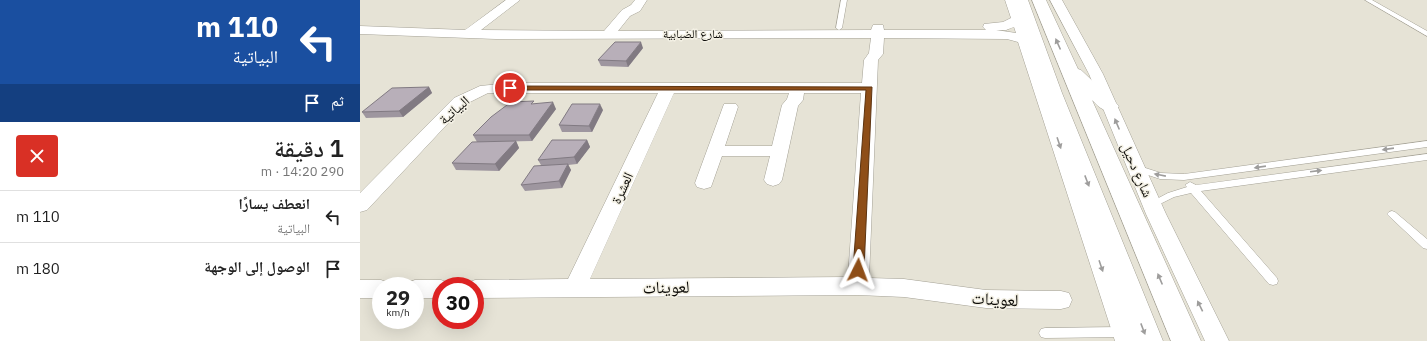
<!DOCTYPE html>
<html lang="ar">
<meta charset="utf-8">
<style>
:root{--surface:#fff;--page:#f6f6f6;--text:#222;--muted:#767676;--line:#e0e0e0}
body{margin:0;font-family:"IBM Plex Sans","Noto Naskh Arabic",sans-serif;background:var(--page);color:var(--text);direction:rtl;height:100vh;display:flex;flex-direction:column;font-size:15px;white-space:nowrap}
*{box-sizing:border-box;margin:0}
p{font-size:13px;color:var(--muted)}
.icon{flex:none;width:22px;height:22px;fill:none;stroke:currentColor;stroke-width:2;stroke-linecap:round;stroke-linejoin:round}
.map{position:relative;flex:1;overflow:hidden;direction:ltr}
.panel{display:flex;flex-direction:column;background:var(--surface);width:360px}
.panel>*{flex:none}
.guide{background:#1a4fa0;color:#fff;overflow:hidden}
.speed{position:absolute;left:12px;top:277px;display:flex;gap:8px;font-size:20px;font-weight:700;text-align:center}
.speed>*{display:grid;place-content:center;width:52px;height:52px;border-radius:50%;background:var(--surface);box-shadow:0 4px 16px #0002;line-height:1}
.speed small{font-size:10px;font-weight:400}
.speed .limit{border:6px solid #d22;background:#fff;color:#111}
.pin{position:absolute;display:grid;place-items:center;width:34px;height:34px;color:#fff;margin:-17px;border:2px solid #fff;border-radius:50%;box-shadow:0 1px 4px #0007}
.me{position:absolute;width:44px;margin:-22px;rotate:3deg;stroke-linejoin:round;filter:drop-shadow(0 0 3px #0008)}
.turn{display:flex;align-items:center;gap:14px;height:84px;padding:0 16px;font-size:18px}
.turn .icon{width:52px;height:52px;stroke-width:2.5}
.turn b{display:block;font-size:28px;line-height:34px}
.then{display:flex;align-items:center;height:38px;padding:0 16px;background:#0003;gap:8px;font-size:15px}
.round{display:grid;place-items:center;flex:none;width:42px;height:42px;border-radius:4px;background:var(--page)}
.headline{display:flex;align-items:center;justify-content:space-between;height:68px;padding:0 16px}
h1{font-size:24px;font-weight:600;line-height:30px}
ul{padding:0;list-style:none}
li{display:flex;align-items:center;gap:12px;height:52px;padding:0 16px;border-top:1px solid var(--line)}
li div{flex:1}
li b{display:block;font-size:15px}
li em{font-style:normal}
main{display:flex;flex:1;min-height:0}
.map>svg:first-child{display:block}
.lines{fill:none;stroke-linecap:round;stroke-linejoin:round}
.lane-casing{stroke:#a4a195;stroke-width:1}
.street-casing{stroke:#a4a195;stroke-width:1}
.secondary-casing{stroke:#a4a195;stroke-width:1}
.lane{fill:#fff;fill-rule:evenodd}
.street{fill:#fff;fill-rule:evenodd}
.secondary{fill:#fff;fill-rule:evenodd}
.wall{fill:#9e969f}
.shaded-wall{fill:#817a82}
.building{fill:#b8afb9;stroke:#817a82}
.oneway{fill:#9e9d9c}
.route{fill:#8e4e18;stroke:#5c3310}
.labels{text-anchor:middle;stroke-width:3;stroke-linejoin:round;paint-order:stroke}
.far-street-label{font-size:12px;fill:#0c0b08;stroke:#f3f0e4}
.street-label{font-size:14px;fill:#0c0b08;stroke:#f3f0e4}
.near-street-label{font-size:17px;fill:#0c0b08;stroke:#f3f0e4}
</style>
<main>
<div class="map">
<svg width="1067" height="341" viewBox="0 0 1067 341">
<rect width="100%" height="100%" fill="#e6e3d6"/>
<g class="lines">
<defs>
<g id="lane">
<path d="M 481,0 L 487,0 L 482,28 L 479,30 L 476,28 Z"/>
<path d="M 1005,0 L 1012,0 L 1067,31 L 1067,36 Z"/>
<path d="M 1067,141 L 1067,147 L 824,180 L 800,179 L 773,170 L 772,168 L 776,165 L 801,173 L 824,174 Z"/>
<path d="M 1067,154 L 1067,160 L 841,191 L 917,278 L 918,281 L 917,284 L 913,285 L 909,284 L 831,193 L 814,197 L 792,208 L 789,207 L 787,205 L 789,203 L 808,193 L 827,187 L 825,185 L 830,182 L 836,185 Z"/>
<path d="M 1032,211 L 1035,212 L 1067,239 L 1067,249 L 1063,248 L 1029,216 L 1027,214 L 1029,212 Z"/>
<path d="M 763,327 L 767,328 L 769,332 L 767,336 L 763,337 L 685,338 L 681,337 L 679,333 L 681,329 L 685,328 Z"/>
</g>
<g id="street">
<path d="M 146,0 L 160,0 L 121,30 L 244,31 L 262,10 L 271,5 L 275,0 L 287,0 L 280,11 L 270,16 L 258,31 L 511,30 L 513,25 L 523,25 L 524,30 L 626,30 L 623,27 L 624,24 L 643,22 L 651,18 L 645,0 L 657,0 L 779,341 L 755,341 L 658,42 L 647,39 L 524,38 L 523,54 L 518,60 L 509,278 L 544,279 L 626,290 L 701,291 L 709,293 L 712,300 L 709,307 L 701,309 L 626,308 L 544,297 L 498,295 L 115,298 L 115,286 L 105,286 L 107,283 L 115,280 L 208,279 L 298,93 L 128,93 L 106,104 L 7,210 L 0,212 L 0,193 L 94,98 L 120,86 L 150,83 L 502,83 L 504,60 L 509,53 L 511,38 L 136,39 L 0,34 L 0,26 L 105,30 ZM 654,27 L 656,33 L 636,30 L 646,30 ZM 314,93 L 429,93 L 427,99 L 422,105 L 412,146 L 365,146 L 378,107 L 376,104 L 364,104 L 335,183 L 337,187 L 344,189 L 351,187 L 362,156 L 410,156 L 404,180 L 407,184 L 413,186 L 419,184 L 422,180 L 438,106 L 443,100 L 444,93 L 501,93 L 488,277 L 230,279 Z"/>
<path d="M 690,0 L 702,0 L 743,74 L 806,214 L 869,341 L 845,341 L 786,214 L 729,74 Z"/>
<path d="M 0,280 L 21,280 L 29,283 L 31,286 L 21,286 L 21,298 L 0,298 Z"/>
<path d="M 55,280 L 81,280 L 89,283 L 91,286 L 81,286 L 81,298 L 55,298 L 55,286 L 45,286 L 47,283 Z"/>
</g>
<g id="secondary">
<path d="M 654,0 L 668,0 L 702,93 L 803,341 L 773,341 L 684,93 Z"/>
<path d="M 672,0 L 686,0 L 718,69 L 721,70 L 759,106 L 756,110 C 744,113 740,108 732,100 L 841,341 L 811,341 Z"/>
</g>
</defs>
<use href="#lane" class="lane-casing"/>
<use href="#street" class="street-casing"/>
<use href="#secondary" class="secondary-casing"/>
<use href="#lane" class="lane"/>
<use href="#street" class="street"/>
<use href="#secondary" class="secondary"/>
</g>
<g class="wall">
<path d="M 283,48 L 268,67 L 241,66 L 238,60 Z"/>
<path d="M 69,87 L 72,93 L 43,117 L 6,118 L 2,112 Z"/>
<path d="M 175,104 L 196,109 L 172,141 L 117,142 L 113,135 Z"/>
<path d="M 243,110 L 232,132 L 202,132 L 199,125 Z"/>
<path d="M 227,140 L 230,147 L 217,164 L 208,165 L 211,170 L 202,188 L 165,191 L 161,185 L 181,165 L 178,160 Z"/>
<path d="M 156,141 L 159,148 L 139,171 L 96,170 L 92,163 Z"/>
</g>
<g class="shaded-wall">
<path d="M 281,42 L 283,48 L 268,67 L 266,61 Z"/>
<path d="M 69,87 L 72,93 L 43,117 L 39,111 Z"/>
<path d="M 193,102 L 196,109 L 172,141 L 169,135 Z"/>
<path d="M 240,104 L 243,110 L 232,132 L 229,126 Z"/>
<path d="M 227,140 L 230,147 L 217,164 L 214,157 Z"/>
<path d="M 156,141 L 159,148 L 139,171 L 135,164 Z"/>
<path d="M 208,164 L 211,170 L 202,188 L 199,181 Z"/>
</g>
<g class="building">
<path d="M 255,42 L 281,42 L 266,61 L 238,60 Z"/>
<path d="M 69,87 L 39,111 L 2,112 L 32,88 Z"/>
<path d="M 174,101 L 171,104 L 193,102 L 169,135 L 113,135 L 131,117 L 151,102 Z"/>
<path d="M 212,104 L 240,104 L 229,126 L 199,125 Z"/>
<path d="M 192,140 L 227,140 L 214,157 L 178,160 Z"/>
<path d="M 156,141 L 135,164 L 92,163 L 112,142 Z"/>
<path d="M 208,164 L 199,181 L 161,185 L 174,166 Z"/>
</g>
<defs><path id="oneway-solid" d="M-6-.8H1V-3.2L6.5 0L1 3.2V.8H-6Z"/></defs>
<g class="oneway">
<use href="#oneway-solid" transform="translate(698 44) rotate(-114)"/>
<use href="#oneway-solid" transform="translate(757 124) rotate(-113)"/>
<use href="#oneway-solid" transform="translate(699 143) rotate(71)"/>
<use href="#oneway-solid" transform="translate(1028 149) rotate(172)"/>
<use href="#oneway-solid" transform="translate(900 167) rotate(172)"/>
<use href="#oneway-solid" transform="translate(956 171) rotate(-7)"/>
<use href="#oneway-solid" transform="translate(800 175) rotate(-169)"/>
<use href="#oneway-solid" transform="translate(727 181) rotate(69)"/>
<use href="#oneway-solid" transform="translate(741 266) rotate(71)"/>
<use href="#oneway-solid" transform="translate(800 279) rotate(-113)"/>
<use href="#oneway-solid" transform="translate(840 306) rotate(-116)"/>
<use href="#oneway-solid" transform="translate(783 329) rotate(69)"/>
</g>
<path class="route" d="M 147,86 L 512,87 L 504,270 L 498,275 L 493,270 L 506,90 L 150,90 L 146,88 Z"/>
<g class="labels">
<g class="far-street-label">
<text x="333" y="38">شارع الضبابية</text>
</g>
<g class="street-label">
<text transform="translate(94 110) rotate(-41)" y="5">البياتية</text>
<text transform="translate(777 170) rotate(66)" y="5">شارع دحيل</text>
<text transform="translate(262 188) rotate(-65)" y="5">العشرة</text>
</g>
<g class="near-street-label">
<text transform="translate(306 287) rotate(-1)" y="6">لعوينات</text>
<text transform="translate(635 299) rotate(3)" y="6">لعوينات</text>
</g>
</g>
</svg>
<div class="speed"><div>29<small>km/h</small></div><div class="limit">30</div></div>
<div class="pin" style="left:150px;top:88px;background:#d93025"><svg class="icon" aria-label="arrive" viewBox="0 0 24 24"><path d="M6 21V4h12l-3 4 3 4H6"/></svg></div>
<svg class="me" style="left:498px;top:270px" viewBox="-20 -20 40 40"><path d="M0-17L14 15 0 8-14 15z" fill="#8e4e18" stroke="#fff" stroke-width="4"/></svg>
</div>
<section class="panel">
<div class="guide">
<div class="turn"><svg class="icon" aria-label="left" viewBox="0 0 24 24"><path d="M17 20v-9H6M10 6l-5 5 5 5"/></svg><div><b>110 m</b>البياتية</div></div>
<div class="then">ثم<svg class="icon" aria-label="arrive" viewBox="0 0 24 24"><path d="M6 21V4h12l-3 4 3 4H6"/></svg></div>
</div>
<div class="headline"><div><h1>1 دقيقة</h1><p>290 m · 14:20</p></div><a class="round" style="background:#d93025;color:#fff"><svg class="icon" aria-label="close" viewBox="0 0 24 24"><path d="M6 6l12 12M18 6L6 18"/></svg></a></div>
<ul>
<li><svg class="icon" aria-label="left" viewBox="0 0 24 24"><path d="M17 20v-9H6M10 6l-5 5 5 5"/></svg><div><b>انعطف يسارًا</b><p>البياتية</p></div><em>110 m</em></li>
<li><svg class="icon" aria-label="arrive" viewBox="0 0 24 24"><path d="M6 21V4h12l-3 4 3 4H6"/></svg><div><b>الوصول إلى الوجهة</b></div><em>180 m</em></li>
</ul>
</section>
</main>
